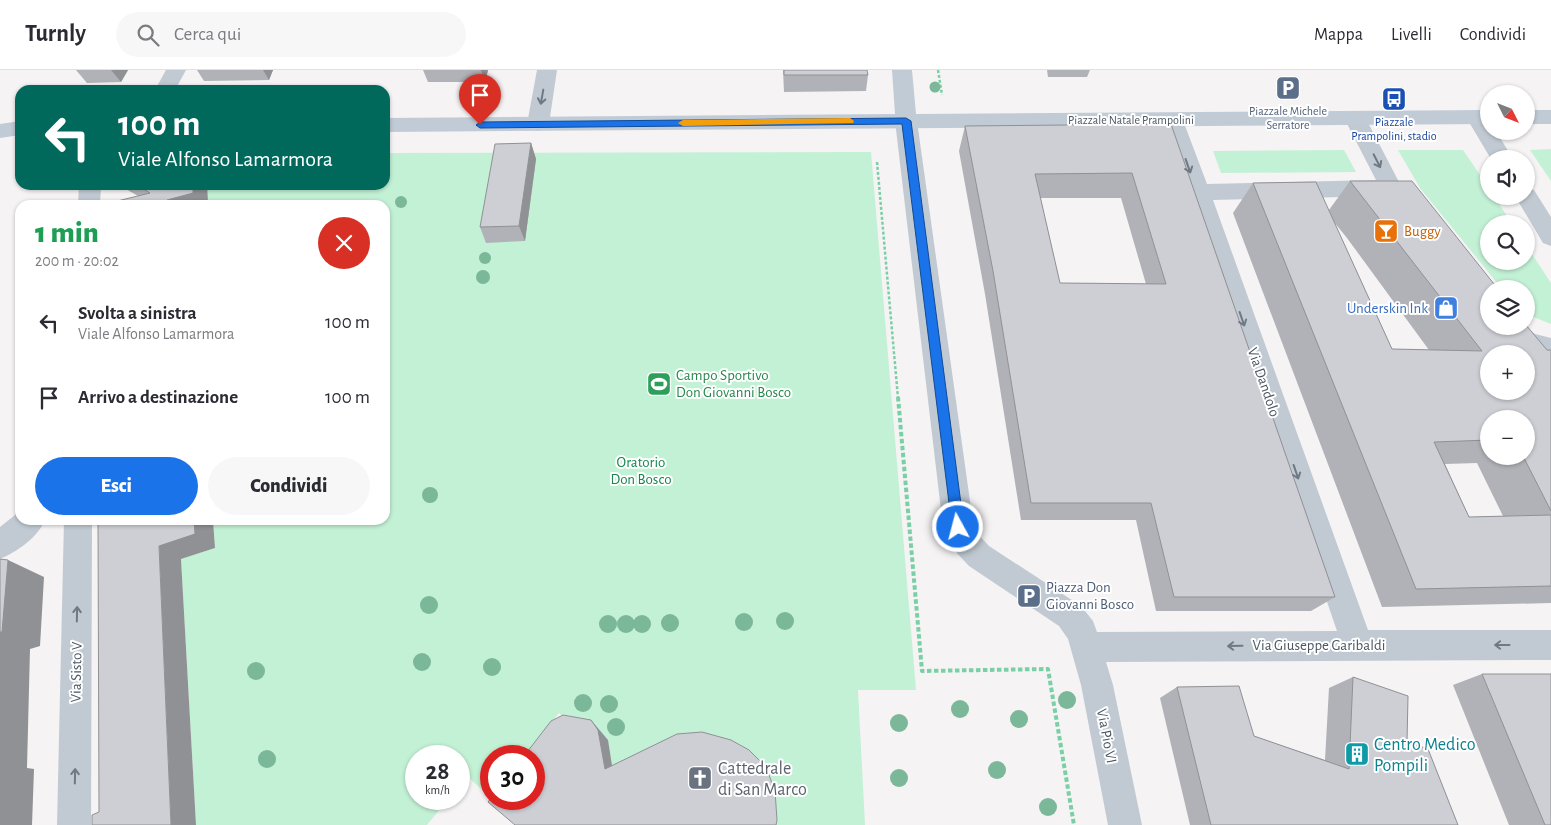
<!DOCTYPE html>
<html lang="it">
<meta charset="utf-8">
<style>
:root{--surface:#fff;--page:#f7f7f7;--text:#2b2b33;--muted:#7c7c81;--line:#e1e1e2;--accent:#1a73e8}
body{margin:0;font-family:"Alegreya Sans",sans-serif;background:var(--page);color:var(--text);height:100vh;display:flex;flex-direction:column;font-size:19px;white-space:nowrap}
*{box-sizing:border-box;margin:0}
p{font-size:16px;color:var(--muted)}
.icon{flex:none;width:28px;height:28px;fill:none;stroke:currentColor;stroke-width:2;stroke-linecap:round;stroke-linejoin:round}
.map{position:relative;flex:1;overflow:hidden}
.details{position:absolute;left:15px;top:130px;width:375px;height:325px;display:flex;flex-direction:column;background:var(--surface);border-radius:15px;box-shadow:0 1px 4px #0004}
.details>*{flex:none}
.banner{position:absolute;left:15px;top:15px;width:375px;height:105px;border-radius:15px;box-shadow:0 1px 4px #0004;background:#00695c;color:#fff;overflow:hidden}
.needle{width:32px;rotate:132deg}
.buttons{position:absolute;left:1480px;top:15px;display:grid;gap:10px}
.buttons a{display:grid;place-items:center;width:55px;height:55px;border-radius:50%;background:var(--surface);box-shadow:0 1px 4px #0004;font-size:25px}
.speed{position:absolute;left:405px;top:675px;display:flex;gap:10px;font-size:25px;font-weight:700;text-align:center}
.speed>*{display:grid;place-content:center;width:65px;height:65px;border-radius:50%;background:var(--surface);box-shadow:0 1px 4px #0004;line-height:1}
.speed small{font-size:12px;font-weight:400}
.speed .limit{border:8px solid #d22;background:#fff;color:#111}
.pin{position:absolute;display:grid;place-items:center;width:42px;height:42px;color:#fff;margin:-51px -21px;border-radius:50% 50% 50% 0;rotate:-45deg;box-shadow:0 0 5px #0007}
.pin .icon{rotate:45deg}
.me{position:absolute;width:55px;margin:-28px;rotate:353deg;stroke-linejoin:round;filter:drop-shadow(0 0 4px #0008)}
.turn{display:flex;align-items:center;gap:18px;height:105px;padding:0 20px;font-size:22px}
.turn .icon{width:65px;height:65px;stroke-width:2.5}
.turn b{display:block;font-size:35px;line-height:42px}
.round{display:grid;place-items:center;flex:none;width:52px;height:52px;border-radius:26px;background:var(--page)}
.overview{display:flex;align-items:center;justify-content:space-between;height:85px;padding:0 20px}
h1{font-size:30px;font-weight:800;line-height:38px;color:#1e9e55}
.button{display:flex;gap:10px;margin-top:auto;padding:10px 20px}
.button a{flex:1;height:58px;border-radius:30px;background:var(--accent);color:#fff;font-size:20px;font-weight:800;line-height:58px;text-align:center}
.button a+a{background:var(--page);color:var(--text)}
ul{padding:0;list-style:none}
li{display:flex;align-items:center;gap:15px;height:75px;padding:0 20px}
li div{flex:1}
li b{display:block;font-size:19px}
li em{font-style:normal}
header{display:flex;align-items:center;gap:30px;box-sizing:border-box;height:70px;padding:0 25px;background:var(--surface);border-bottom:1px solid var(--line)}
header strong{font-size:24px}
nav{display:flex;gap:28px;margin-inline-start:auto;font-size:18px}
.search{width:350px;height:45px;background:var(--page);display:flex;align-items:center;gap:12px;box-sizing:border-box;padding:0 18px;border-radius:28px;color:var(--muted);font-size:19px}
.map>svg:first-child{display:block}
.green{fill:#c3f1d5}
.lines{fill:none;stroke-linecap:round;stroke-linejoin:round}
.path-far1{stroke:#7ad0a6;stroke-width:2.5;stroke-dasharray:3 2;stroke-linecap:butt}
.path{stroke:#7ad0a6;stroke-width:4;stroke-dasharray:4.5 2.5;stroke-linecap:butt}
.street{fill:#c1cad2;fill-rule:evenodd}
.secondary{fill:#c1cbd6;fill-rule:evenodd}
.tree{fill:#7bb799}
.wall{fill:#b0b2b7;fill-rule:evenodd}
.shaded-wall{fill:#909195}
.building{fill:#cdcfd5;stroke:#909195;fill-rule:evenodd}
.oneway{stroke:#6e7983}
.route{fill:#1a73e8;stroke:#114b97}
.slow{fill:#f59e0b}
.labels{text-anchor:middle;stroke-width:4;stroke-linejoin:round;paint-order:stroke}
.far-service-label{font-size:12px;fill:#4e5e75;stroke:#fff}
.far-street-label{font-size:12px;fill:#4a5661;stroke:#fff}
.far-transit-label{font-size:12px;fill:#164399;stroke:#fff}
.food-label{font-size:15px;fill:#c56008;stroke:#fff;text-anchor:start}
.shop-label{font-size:15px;fill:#366cbe;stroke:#fff;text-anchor:end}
.leisure-label{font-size:15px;fill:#27864d;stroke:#fff;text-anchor:start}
.street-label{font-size:15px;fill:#4a5661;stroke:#fff}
.park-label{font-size:15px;fill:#17864f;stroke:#fff}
.service-label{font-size:15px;fill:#4e5e75;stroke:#fff;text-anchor:start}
.near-culture-label{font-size:18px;fill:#0d838f;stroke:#fff;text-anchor:start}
.near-worship-label{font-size:18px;fill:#5b616d;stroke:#fff;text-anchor:start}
</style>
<header>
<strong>Turnly</strong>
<div class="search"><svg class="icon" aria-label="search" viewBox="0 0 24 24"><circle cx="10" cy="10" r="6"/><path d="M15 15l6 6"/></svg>Cerca qui</div>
<nav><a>Mappa</a><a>Livelli</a><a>Condividi</a></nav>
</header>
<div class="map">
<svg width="1551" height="755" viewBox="0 0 1551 755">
<rect width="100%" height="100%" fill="#f5f3f3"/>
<g class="green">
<path d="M 1551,79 L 1551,111 L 1530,80 Z"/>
<path d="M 1344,80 L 1356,102 L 1221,103 L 1213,81 Z"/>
<path d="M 1398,80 L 1463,80 L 1489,118 L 1489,126 L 1494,126 L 1512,154 L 1489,154 L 1489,191 L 1526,191 L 1526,175 L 1551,213 L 1551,254 L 1526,244 L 1526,219 L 1502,219 L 1420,118 Z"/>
<path d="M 871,82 L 916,620 L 858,620 L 865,755 L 777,755 L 631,711 L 608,692 L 574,656 L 559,643 L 524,686 L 491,686 L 491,728 L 467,706 L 459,716 L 459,686 L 416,686 L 416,729 L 448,729 L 427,755 L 196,755 L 181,489 L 215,478 L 213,450 L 385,450 L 385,135 L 208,135 L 207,115 L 385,115 L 385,83 Z"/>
</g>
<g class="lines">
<g class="path-far1">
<path d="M 938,0 L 942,25"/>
<path d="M 1494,21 L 1523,21"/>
<path d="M 877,92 L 898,328"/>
</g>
<path class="path" d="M 898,327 L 922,601 L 1048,599 L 1074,755"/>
<g class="street">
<path d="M 166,0 L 186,0 L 175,20 L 155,20 Z"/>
<path d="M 537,0 L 557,0 L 549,54 L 546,59 L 538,61 L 530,59 L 527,54 Z"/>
<path d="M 1477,40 L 1485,42 L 1489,49 L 1489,61 L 1496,61 L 1513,89 L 1491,89 L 1466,47 L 1469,42 Z"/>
<path d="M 1355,41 L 1363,43 L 1400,114 L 1421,141 L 1417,147 C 1399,152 1394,139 1384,126 L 1213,130 L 1368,560 L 1551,560 L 1551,590 L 1106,592 L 1113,615 L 1142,755 L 1108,755 L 1081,615 L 1068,569 L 1059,556 L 969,496 L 954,480 L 943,457 L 895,51 L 898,46 L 906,44 L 914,46 L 917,51 L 974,460 L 989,476 L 1081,536 L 1093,551 L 1097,562 L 1337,561 L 1162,50 L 1165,45 L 1173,43 L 1181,45 L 1207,114 L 1376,110 L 1344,48 L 1347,43 Z"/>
<path d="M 79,115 L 101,115 L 100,135 L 78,135 Z"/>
<path d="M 1526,118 L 1534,120 L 1551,147 L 1551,176 L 1543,173 L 1515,126 L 1526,126 Z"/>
<path d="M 1490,256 L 1523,256 L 1535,264 L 1551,268 L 1551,288 C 1530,283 1500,277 1490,256 Z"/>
<path d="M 20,441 L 20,450 L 45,450 C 38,467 17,482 0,489 L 0,457 Z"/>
<path d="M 64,450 L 92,450 L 91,755 L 57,755 Z"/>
</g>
<g class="secondary">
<path d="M 892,0 L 912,0 L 916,44 L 1489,40 L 1489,54 L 385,62 L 385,48 L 895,44 Z"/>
<rect x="1526" y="40" width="25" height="14"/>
<path d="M 20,51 L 20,65 L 0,68 L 0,54 Z"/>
</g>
</g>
<g class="tree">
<circle cx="935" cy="17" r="5.5"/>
<circle cx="401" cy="132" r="6"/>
<circle cx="485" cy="188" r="6"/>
<circle cx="483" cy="207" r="7"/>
<circle cx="430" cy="425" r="8"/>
<circle cx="429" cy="535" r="9"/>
<circle cx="785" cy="551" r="9"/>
<circle cx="744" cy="552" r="9"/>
<circle cx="670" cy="553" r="9"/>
<circle cx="608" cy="554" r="9"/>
<circle cx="626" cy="554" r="9"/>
<circle cx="642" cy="554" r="9"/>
<circle cx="422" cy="592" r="9"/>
<circle cx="492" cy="597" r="9"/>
<circle cx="256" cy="601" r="9"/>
<circle cx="1067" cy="630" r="9"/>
<circle cx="583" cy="633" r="9"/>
<circle cx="609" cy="634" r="9"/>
<circle cx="960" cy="639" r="9"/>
<circle cx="1019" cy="649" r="9"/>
<circle cx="899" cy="653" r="9"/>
<circle cx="616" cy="657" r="9"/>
<circle cx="267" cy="689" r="9"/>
<circle cx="997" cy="700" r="9"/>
<circle cx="899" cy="708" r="9"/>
<circle cx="1048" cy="737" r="9"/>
</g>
<g class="wall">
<path d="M 76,0 L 128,0 L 121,12 L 87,13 Z"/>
<path d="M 197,0 L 273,0 L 269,10 L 204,11 Z"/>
<path d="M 423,0 L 488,0 L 485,12 L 428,12 Z"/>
<path d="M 783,0 L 867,0 L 868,5 L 866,21 L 784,22 Z"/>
<path d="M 1047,0 L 1090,0 L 1087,7 L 1048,7 Z"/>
<path d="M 1171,54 L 1335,527 L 1311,541 L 1156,541 L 1136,450 L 1021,450 L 985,224 L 959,81 L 965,56 ZM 1040,128 L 1121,128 L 1146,214 L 1060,213 Z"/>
<path d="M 531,73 L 536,89 L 525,171 L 486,173 L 480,157 Z"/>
<path d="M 1350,111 L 1547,280 L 1551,280 L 1551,533 L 1382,537 L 1233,143 L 1253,113 L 1329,140 ZM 1334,152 L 1347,168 L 1429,280 L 1392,279 ZM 1489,349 L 1526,349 L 1526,386 L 1489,386 ZM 1477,393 L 1503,446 L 1469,447 L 1445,394 Z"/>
<path d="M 119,115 L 207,115 L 208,135 L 138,126 Z"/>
<path d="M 1482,604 L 1551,755 L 1509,755 L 1453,615 Z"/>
<path d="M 1353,607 L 1407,672 L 1458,755 L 1190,755 L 1160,628 L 1177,617 L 1254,666 L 1325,690 L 1329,618 Z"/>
</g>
<g class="shaded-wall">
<path d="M 111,0 L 128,0 L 121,12 Z"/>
<path d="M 263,0 L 273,0 L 269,10 Z"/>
<path d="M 481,0 L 488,0 L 485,12 Z"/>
<path d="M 531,73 L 536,89 L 525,171 L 519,156 Z"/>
<path d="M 193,115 L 207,115 L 208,135 L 167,135 L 167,130 Z"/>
<path d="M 194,450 L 213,450 L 215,478 L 181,489 L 196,755 L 171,755 L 159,476 Z"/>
<path d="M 8,490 L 44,507 L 40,576 L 30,579 L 27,698 L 34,699 L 32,755 L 0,755 L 0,562 Z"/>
<path d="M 591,650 L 608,670 L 614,708 L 605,699 Z"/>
</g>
<g class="building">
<path d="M 784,0 L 867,0 L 868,5 L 784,5 Z"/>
<path d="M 1171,54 L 1335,527 L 1174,527 L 1151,433 L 1031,433 L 993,201 L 965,56 ZM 1132,103 L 1166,214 L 1060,213 L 1035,104 Z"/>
<path d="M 531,73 L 519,156 L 480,157 L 495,74 Z"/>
<path d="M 1350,111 L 1412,111 L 1498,219 L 1489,219 L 1489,256 L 1526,256 L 1526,255 L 1547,280 L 1551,280 L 1551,441 L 1523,386 L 1526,386 L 1526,349 L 1489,349 L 1489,370 L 1434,372 L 1469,447 L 1551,445 L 1551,516 L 1416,519 L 1253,113 L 1316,112 L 1392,279 L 1482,281 ZM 1489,284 L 1526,284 L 1526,321 L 1489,321 Z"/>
<path d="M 137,115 L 193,115 L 193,123 L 167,130 L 167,135 L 101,135 L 150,123 Z"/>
<path d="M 98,450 L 194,450 L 195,464 L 159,476 L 171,755 L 92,755 L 92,745 L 99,742 Z"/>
<path d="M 0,489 L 8,490 L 2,562 L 0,562 Z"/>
<path d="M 1482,604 L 1551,604 L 1551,755 L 1545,755 Z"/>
<path d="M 1353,607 L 1408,626 L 1407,672 L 1428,679 L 1458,755 L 1211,755 L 1177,617 L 1239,616 L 1254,666 L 1349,699 Z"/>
<path d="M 563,645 L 591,650 L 598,660 L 605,699 L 677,664 L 702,662 L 731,670 L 749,680 L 766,697 L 775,721 L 777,750 L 776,755 L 515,755 L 488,732 L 491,728 L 534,729 L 534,686 L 524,686 L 551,651 Z"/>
</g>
<defs><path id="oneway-shaft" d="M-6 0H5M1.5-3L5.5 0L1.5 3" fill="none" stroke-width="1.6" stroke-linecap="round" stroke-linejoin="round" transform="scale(1.25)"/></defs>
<g class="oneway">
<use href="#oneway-shaft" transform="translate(542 27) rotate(100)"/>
<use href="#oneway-shaft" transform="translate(1377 91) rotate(63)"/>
<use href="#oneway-shaft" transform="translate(1188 96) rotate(71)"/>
<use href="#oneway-shaft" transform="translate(1242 249) rotate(71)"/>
<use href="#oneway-shaft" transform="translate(1296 402) rotate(71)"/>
<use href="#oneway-shaft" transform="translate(77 544) rotate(-89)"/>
<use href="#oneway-shaft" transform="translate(1502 575) rotate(-180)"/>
<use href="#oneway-shaft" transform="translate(1235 576) rotate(179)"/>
<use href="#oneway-shaft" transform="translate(75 706) rotate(-89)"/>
</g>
<path class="route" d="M 906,48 L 911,51 L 964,457 L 962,461 L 958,462 L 954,461 L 952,457 L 902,54 L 480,58 L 476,55 L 480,52 Z"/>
<path class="slow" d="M 850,48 L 854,51 L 853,53 L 683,56 L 678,53 L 683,50 Z"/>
<defs>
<symbol id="parking-square" viewBox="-11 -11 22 22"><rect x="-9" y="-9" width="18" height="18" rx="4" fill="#5c6f8a" stroke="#fff"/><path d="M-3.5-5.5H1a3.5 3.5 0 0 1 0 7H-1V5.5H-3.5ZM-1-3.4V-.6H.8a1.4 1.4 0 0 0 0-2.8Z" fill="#fff"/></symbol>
<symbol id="bus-square" viewBox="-11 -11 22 22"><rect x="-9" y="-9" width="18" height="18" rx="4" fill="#1a4fb4" stroke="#fff"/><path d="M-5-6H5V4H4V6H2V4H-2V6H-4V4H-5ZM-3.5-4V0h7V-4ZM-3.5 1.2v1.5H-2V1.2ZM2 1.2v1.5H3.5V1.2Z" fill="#fff"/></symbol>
<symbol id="bar-square" viewBox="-11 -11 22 22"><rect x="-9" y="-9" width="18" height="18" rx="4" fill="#e8710a" stroke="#fff"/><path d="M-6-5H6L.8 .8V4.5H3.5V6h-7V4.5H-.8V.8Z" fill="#fff"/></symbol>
<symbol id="shop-square" viewBox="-11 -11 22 22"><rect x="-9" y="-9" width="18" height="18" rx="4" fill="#3f7fe0" stroke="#fff"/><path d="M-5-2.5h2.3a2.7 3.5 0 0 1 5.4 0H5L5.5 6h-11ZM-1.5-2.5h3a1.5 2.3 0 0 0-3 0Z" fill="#fff"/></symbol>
<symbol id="stadium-square" viewBox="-11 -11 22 22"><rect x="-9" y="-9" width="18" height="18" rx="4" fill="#2e9e5b" stroke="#fff"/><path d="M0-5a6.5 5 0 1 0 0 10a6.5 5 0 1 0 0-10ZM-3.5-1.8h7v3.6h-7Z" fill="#fff"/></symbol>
<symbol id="building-square" viewBox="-11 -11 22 22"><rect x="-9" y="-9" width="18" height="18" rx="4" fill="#0f9aa8" stroke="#fff"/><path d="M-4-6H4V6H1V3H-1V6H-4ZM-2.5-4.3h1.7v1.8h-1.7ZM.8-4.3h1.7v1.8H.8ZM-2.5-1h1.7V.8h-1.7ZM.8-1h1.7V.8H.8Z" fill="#fff"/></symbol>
<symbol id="church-square" viewBox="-11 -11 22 22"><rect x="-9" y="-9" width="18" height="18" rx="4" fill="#6b7280" stroke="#fff"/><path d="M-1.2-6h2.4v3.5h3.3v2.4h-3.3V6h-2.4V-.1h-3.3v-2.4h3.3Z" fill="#fff"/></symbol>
</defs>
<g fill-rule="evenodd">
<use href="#parking-square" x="1274" y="4" width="28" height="28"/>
<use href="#bus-square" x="1380" y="15" width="28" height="28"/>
<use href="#bar-square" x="1372" y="147" width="28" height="28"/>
<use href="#shop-square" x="1432" y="224" width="28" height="28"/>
<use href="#stadium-square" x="645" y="300" width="28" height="28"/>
<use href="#parking-square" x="1015" y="512" width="28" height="28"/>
<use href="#building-square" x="1343" y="670" width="28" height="28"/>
<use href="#church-square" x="686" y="694" width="28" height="28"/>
</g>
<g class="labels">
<g class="far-service-label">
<text x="1288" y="45">Piazzale Michele<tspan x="1288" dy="14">Serratore</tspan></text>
</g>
<g class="far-street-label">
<text x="1131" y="54">Piazzale Natale Prampolini</text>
</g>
<g class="far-transit-label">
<text x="1394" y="56">Piazzale<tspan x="1394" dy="14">Prampolini, stadio</tspan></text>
</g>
<g class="food-label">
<text x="1404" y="166">Buggy</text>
</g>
<g class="shop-label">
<text x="1428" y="243">Underskin Ink</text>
</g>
<g class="leisure-label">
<text x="676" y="310">Campo Sportivo<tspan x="676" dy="17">Don Giovanni Bosco</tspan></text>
</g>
<g class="street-label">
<text transform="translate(1264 312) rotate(71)" y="5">Via Dandolo</text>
<text x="1319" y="580">Via Giuseppe Garibaldi</text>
<text transform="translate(76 602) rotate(-89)" y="5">Via Sisto V</text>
<text transform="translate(1107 666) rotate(79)" y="5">Via Pio VI</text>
</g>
<g class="park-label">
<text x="641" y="397">Oratorio<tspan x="641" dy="17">Don Bosco</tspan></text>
</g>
<g class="service-label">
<text x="1046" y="522">Piazza Don<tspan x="1046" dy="17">Giovanni Bosco</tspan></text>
</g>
<g class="near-culture-label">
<text x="1374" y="680">Centro Medico<tspan x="1374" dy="21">Pompili</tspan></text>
</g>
<g class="near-worship-label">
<text x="718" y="704">Cattedrale<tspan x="718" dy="21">di San Marco</tspan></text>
</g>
</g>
</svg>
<div class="buttons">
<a><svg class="needle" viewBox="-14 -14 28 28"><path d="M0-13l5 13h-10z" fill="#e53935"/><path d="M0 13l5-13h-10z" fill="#7c7c81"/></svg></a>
<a><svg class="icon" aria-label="sound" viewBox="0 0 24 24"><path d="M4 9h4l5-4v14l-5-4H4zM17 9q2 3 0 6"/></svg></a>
<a><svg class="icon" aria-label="search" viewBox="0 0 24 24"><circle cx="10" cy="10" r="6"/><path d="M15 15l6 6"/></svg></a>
<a><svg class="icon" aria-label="layers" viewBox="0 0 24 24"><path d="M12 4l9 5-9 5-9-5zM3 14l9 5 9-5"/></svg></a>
<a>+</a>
<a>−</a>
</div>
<div class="speed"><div>28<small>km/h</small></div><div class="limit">30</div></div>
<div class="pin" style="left:480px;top:55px;background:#d93025"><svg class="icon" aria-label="arrive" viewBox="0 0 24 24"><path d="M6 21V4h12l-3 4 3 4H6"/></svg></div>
<svg class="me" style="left:958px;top:457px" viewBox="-20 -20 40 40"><circle r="17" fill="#1a73e8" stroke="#fff" stroke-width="3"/><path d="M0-11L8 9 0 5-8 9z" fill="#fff"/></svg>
<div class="banner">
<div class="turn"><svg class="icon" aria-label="left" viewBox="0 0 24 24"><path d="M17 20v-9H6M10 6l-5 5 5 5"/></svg><div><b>100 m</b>Viale Alfonso Lamarmora</div></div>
</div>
<section class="details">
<div class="overview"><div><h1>1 min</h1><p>200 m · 20:02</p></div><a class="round" style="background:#d93025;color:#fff"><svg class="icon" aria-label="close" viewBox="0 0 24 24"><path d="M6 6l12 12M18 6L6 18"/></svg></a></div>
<ul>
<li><svg class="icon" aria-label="left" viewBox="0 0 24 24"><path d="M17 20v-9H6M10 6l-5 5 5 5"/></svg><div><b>Svolta a sinistra</b><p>Viale Alfonso Lamarmora</p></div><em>100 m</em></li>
<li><svg class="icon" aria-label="arrive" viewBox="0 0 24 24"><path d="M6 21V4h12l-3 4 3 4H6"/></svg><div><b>Arrivo a destinazione</b></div><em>100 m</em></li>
</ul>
<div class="button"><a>Esci</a><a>Condividi</a></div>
</section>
</div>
